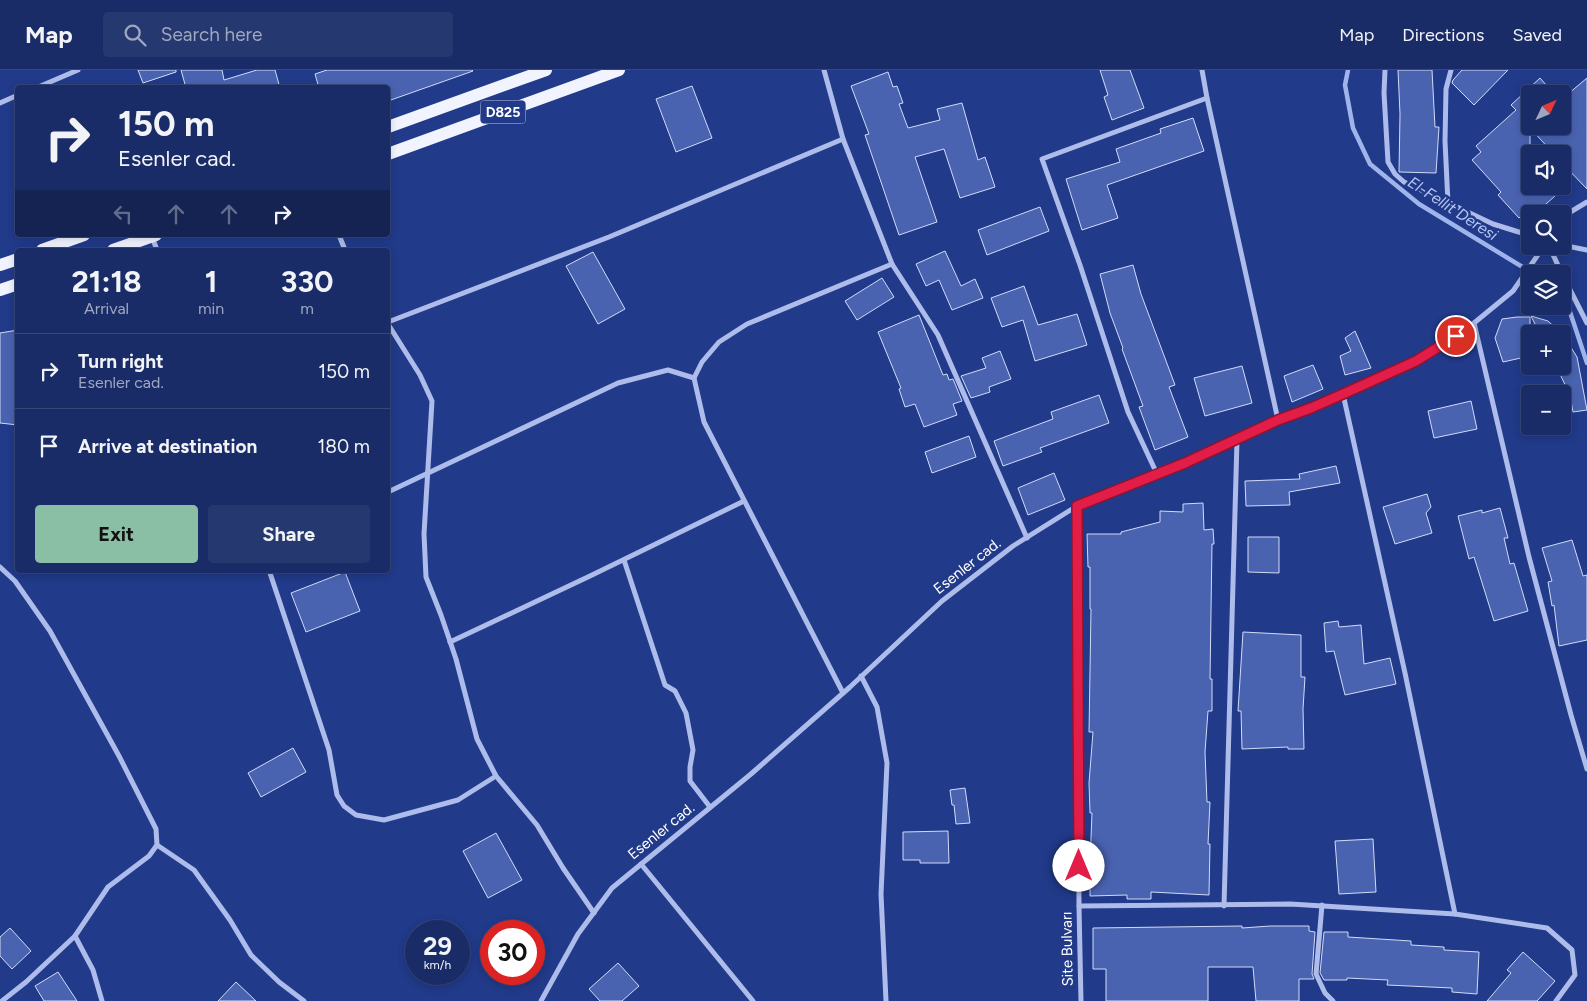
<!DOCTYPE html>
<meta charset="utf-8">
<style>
:root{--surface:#192c67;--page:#263870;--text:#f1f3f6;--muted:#9fa7c0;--line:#37487b;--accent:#8abfa5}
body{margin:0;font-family:Figtree,sans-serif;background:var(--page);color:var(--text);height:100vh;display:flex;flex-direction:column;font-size:19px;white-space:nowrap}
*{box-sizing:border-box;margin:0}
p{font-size:16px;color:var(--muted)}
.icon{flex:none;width:28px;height:28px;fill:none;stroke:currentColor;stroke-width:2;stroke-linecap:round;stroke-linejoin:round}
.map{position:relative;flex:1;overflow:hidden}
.side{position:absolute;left:15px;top:178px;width:375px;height:325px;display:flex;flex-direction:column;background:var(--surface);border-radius:5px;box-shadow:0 2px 8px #0003,0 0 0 1px var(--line)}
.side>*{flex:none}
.banner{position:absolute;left:15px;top:15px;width:375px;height:152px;border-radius:5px;box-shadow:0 2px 8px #0003,0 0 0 1px var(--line);background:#192c67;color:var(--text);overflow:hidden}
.needle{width:32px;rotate:46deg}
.fabs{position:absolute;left:1521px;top:15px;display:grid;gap:10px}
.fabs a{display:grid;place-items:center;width:50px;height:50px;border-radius:5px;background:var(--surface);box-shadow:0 2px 8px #0003,0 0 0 1px var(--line);font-size:25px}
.speed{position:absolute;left:405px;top:850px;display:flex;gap:10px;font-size:25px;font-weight:700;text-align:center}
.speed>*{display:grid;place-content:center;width:65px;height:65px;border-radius:50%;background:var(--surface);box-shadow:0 2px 8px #0003,0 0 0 1px var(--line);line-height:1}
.speed small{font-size:12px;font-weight:400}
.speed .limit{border:8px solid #d22;background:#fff;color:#111}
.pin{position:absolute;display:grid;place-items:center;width:42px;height:42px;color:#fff;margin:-21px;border:2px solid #fff;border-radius:50%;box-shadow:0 1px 5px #0007}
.me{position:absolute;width:55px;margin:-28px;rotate:0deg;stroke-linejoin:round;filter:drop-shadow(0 0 4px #0008)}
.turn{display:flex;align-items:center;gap:18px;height:105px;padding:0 20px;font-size:22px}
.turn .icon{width:65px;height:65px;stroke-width:2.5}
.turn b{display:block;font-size:35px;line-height:42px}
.lanes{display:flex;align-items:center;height:48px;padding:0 20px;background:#0003;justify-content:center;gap:25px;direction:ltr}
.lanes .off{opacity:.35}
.eta{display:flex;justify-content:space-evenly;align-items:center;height:85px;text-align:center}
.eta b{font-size:30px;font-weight:700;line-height:35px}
.action{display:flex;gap:10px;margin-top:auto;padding:10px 20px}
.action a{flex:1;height:58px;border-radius:5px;background:var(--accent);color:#111;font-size:20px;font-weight:700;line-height:58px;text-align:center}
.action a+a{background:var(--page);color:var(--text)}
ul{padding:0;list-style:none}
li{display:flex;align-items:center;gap:15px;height:75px;padding:0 20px;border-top:1px solid var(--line)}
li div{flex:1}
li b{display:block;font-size:19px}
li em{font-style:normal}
header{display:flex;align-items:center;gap:30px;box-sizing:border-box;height:70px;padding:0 25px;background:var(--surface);border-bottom:1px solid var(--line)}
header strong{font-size:24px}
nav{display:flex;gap:28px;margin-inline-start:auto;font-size:18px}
.search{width:350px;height:45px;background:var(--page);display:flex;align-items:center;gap:12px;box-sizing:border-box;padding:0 18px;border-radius:5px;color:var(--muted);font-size:19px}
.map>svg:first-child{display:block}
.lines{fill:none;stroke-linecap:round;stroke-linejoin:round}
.stream{stroke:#a0b4ec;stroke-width:4.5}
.building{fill:#4a63b1;stroke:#d1dbf8}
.minor{stroke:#adbcea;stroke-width:5}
.primary{stroke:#f1f3fe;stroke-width:12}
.route-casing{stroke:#92132f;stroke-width:12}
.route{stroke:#e11d48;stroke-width:9}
.labels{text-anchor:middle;stroke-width:5;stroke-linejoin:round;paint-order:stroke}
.shield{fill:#213a89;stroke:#bcc4dc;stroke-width:1}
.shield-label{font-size:14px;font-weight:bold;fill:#fff}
.street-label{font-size:15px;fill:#fff;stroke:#213a89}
.water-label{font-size:16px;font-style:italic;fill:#b8c7f2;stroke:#213a89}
</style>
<header>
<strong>Map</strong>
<div class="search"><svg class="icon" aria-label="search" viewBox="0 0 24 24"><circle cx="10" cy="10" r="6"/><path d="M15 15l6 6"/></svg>Search here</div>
<nav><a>Map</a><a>Directions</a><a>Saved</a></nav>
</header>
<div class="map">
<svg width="1587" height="931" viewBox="0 0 1587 931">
<rect width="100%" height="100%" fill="#213a89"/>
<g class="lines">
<g class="stream">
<path d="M 1348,0 L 1345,15 L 1353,58 L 1370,94 L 1419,134 L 1534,204"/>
<path d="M 1562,232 L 1569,239 L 1587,293"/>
</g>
</g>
<g class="building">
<path d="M 138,0 L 176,0 L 176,2 L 143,13 Z"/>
<path d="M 181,0 L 222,0 L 224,10 L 257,0 L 275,0 L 280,18 L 186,18 Z"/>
<path d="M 327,0 L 472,0 L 473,1 L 388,31 L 388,18 L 319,18 L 315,4 Z"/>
<path d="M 1100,0 L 1130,0 L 1144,38 L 1112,50 L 1104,27 L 1108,25 Z"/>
<path d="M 1398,0 L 1432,0 L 1435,57 L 1439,57 L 1436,103 L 1399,102 L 1400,44 Z"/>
<path d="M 1462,0 L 1508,0 L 1474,35 L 1452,13 L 1453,10 Z"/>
<path d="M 888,2 L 893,17 L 897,16 L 903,33 L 899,34 L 908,58 L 940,50 L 937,39 L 962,33 L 978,90 L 985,87 L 995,117 L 960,128 L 944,79 L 915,87 L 937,152 L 899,165 L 865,65 L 869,64 L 851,16 Z"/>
<path d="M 1540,8 L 1554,24 L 1530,24 L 1530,56 L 1562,56 L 1562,29 L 1587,8 L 1587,119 L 1562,93 L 1562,84 L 1554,84 L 1530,58 L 1530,116 L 1566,116 L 1535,144 L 1523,144 L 1519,148 L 1498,125 L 1501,122 L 1472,90 L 1481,82 L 1476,76 L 1516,40 L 1511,35 Z"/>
<path d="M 692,16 L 712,68 L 676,82 L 656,29 Z"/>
<path d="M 1193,48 L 1204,81 L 1107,115 L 1118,148 L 1082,160 L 1066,109 L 1120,92 L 1116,79 L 1161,63 L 1160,59 Z"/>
<path d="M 1040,137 L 1049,161 L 987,185 L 978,160 Z"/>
<path d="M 945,181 L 961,216 L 975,209 L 983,228 L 952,240 L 939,210 L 926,216 L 916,194 Z"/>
<path d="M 593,182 L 625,239 L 598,254 L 566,196 Z"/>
<path d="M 1133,195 L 1141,224 L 1175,315 L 1169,317 L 1188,367 L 1155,380 L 1139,337 L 1143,336 L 1122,279 L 1123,278 L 1110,243 L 1100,204 Z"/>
<path d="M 882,208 L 894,227 L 857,250 L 845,231 Z"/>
<path d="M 1024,216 L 1038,255 L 1077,244 L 1087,275 L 1035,291 L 1023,250 L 1002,257 L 991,228 Z"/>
<path d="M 919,245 L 943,305 L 947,304 L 949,310 L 953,309 L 962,331 L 953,334 L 957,345 L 924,357 L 915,334 L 905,337 L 899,319 L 901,318 L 878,262 Z"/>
<path d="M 1531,246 L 1548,251 L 1562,264 L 1540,264 Z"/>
<path d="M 1517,247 L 1530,247 L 1530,286 L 1503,292 L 1495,268 L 1502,249 Z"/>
<path d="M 18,260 L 18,355 L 0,353 L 0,263 Z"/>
<path d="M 1355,261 L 1371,298 L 1345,305 L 1340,286 L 1351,281 L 1345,268 Z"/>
<path d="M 1562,263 L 1577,287 L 1587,340 L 1573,342 L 1570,325 L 1556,296 L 1562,296 Z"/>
<path d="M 1000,281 L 1011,309 L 989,317 L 990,322 L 971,328 L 961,306 L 986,298 L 982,288 Z"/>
<path d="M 1313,295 L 1323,319 L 1292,332 L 1284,306 Z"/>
<path d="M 1242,296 L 1252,333 L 1205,346 L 1194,308 Z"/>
<path d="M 1099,325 L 1109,353 L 1040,378 L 1042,382 L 1003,396 L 994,371 L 1053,349 L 1051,342 Z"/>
<path d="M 1471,331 L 1477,359 L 1434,368 L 1428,341 Z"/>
<path d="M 969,366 L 976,387 L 932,403 L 925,382 Z"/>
<path d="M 1336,396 L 1340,413 L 1289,422 L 1290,435 L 1246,436 L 1245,411 L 1300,409 L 1299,404 Z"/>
<path d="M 1054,403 L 1065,430 L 1028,445 L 1018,418 Z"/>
<path d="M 1427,424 L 1431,437 L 1426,443 L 1432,463 L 1395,474 L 1383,437 Z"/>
<path d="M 1203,433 L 1204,460 L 1213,459 L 1214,474 L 1212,474 L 1210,609 L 1212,609 L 1212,641 L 1208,641 L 1205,682 L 1207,732 L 1210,732 L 1208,774 L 1210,774 L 1209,825 L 1151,822 L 1151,829 L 1127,829 L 1127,825 L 1090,826 L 1090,793 L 1092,743 L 1090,743 L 1089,713 L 1093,662 L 1089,662 L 1091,539 L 1090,539 L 1090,497 L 1088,497 L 1087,464 L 1121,464 L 1121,462 L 1160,452 L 1160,441 L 1183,442 L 1183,434 Z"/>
<path d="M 1500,438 L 1508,468 L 1504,468 L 1510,494 L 1514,493 L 1528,541 L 1494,551 L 1474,487 L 1469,489 L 1458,446 L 1482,440 L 1482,443 Z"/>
<path d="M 1248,467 L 1279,467 L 1279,503 L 1248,502 Z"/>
<path d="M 1572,470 L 1583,506 L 1587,505 L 1587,570 L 1559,576 L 1554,535 L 1552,536 L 1548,512 L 1552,511 L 1542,478 Z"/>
<path d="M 345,502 L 360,541 L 306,562 L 291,523 Z"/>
<path d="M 1338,551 L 1339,557 L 1361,555 L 1364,594 L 1390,588 L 1396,614 L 1345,625 L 1334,581 L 1326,582 L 1324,553 Z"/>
<path d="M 1243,562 L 1301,565 L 1301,607 L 1305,607 L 1303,639 L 1304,679 L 1288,679 L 1288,677 L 1242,679 L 1241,641 L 1238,641 Z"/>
<path d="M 293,678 L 306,702 L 261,727 L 248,703 Z"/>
<path d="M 965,718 L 970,753 L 956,754 L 954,735 L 952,735 L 950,720 Z"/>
<path d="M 948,761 L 949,793 L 920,793 L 920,790 L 903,790 L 903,762 Z"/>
<path d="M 496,763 L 522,810 L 488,828 L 463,781 Z"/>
<path d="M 1373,769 L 1376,822 L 1339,824 L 1335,771 Z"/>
<path d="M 1242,856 L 1242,858 L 1270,856 L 1309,856 L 1309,861 L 1315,862 L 1312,904 L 1314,909 L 1299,909 L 1299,931 L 1256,931 L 1253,897 L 1208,897 L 1208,931 L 1106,931 L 1106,899 L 1093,899 L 1093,858 Z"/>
<path d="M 10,858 L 31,881 L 12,899 L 0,886 L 0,867 Z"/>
<path d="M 1324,862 L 1348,862 L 1348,867 L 1411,871 L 1411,875 L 1444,877 L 1444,880 L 1479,882 L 1477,924 L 1452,922 L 1452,918 L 1387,915 L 1388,910 L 1347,908 L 1347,910 L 1324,910 L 1320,903 Z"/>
<path d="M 1523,882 L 1555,911 L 1537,931 L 1487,931 L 1511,903 L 1507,900 Z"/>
<path d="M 618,893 L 639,916 L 622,931 L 600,931 L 589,919 Z"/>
<path d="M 58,902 L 77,931 L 44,931 L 35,916 Z"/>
<path d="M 236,912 L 256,931 L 218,931 Z"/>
</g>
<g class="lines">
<g class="minor">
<path d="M 824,0 L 843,69 L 892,194 L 938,265 L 1027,468"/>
<path d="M 1202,0 L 1207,28 L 1278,350"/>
<path d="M 1385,0 L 1384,23 L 1388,92 L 1395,104 L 1404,112 L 1493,154 L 1522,163 L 1530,162"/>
<path d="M 36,18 L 78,0"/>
<path d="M 0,33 L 18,25"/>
<path d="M 1448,133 L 1445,71 L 1446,19 L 1451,0"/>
<path d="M 1562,147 L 1587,132"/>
<path d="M 339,165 L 345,180"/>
<path d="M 152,167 L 157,180"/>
<path d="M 1562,175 L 1587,180"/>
<path d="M 1549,176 L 1562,204"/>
<path d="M 1562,204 L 1587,253"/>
<path d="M 388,252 L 609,167 L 843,69"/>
<path d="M 1474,253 L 1529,487 L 1571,645 L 1587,699"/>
<path d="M 388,254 L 420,305 L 432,331 L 424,464 L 426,507 L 441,545 L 456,589 L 477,669 L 496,706 L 537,755 L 563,798 L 594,843"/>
<path d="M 1343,324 L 1405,603 L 1455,844"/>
<path d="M 1157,404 L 1128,342 L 1080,195 L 1042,89 L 1207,28"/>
<path d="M 388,422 L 618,313 L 668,300 L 694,308"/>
<path d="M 1077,436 L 1079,836 L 1081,931"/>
<path d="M 624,490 L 665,615 L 675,621 L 686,643 L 693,680 L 690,697 L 690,711 L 710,737"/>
<path d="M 0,497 L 15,511 L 50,561 L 119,686 L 156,759 L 157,775 L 149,786 L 108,817 L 75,866 L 26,912 L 2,931"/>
<path d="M 269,500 L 329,680 L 337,725 L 344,736 L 356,745 L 384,750 L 458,730 L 496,706"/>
<path d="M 450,572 L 590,506 L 744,431"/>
<path d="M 861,606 L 877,637 L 887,693 L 881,824 L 886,931"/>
<path d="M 843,623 L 704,352 L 694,308 L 702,292 L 719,272 L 747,254 L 892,194"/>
<path d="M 157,775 L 194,800 L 230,850 L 251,885 L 279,912 L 304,931"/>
<path d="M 641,794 L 753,931"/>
<path d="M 1322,835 L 1316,904 L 1325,923 L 1333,931"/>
<path d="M 1079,836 L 1290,834 L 1455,844 L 1547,858 L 1572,880 L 1575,905 L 1556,931"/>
<path d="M 1224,836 L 1237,370"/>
<path d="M 75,866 L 93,900 L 102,931"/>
<path d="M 541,931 L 578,864 L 612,818 L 751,704 L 850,617 L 942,531 L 1013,476 L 1077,436 L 1185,393 L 1278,350 L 1311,339 L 1343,324 L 1416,291 L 1474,253 L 1513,221 L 1544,176"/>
</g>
<g class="primary">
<path d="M 388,57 L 546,0"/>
<path d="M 388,84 L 619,0"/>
<path d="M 42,180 L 84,165"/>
<path d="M 113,180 L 156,165"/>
<path d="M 0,195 L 18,189"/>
<path d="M 0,220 L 18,214"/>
</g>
</g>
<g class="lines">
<defs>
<path id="route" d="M 1079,796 L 1077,436 L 1185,393 L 1278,350 L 1311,338 L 1343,324 L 1416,291 L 1456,266"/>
</defs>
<use href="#route" class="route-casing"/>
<use href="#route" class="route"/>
</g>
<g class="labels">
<rect class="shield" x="480.5" y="30.5" width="45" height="23" rx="4"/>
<g class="shield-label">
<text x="503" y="47">D825</text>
</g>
<g class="street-label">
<text transform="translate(967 496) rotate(-38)" y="5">Esenler cad.</text>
<text transform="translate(661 761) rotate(-39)" y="5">Esenler cad.</text>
<text transform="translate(1067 879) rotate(-91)" y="5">Site Bulvarı</text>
</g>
<g class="water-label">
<text transform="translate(1453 138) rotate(33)" y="6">El-Fellit Deresi</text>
</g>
</g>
</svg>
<div class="fabs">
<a><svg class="needle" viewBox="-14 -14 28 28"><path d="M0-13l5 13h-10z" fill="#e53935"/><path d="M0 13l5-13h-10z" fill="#9fa7c0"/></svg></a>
<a><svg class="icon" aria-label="sound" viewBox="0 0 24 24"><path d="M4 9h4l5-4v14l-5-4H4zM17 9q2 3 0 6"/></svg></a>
<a><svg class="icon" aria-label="search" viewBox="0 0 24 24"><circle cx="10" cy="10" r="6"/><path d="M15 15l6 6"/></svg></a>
<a><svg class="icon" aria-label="layers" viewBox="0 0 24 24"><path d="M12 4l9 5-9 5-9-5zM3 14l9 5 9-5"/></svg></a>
<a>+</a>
<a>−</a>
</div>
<div class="speed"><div>29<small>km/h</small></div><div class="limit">30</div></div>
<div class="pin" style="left:1456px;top:266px;background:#d93025"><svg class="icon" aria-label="arrive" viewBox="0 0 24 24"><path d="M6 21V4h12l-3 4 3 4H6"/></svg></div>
<svg class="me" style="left:1079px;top:796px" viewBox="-20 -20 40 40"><circle r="19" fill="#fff"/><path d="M0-13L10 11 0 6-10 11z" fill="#e11d48"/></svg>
<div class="banner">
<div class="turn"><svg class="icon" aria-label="right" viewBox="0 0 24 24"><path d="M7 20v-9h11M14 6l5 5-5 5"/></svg><div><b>150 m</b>Esenler cad.</div></div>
<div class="lanes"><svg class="icon off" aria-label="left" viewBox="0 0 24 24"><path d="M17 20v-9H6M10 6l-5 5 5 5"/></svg><svg class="icon off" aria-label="ahead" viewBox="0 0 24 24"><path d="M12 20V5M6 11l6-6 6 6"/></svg><svg class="icon off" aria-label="ahead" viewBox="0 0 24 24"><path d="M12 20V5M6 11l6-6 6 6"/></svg><svg class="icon" aria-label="right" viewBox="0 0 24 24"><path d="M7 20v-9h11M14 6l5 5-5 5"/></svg></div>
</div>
<section class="side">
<div class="eta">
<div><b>21:18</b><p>Arrival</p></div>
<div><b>1</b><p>min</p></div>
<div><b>330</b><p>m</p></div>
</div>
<ul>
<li><svg class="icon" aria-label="right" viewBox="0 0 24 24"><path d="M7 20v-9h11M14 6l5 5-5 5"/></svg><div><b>Turn right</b><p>Esenler cad.</p></div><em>150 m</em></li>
<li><svg class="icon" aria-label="arrive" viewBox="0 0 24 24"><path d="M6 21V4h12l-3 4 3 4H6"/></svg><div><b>Arrive at destination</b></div><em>180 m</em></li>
</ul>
<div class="action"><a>Exit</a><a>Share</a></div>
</section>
</div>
